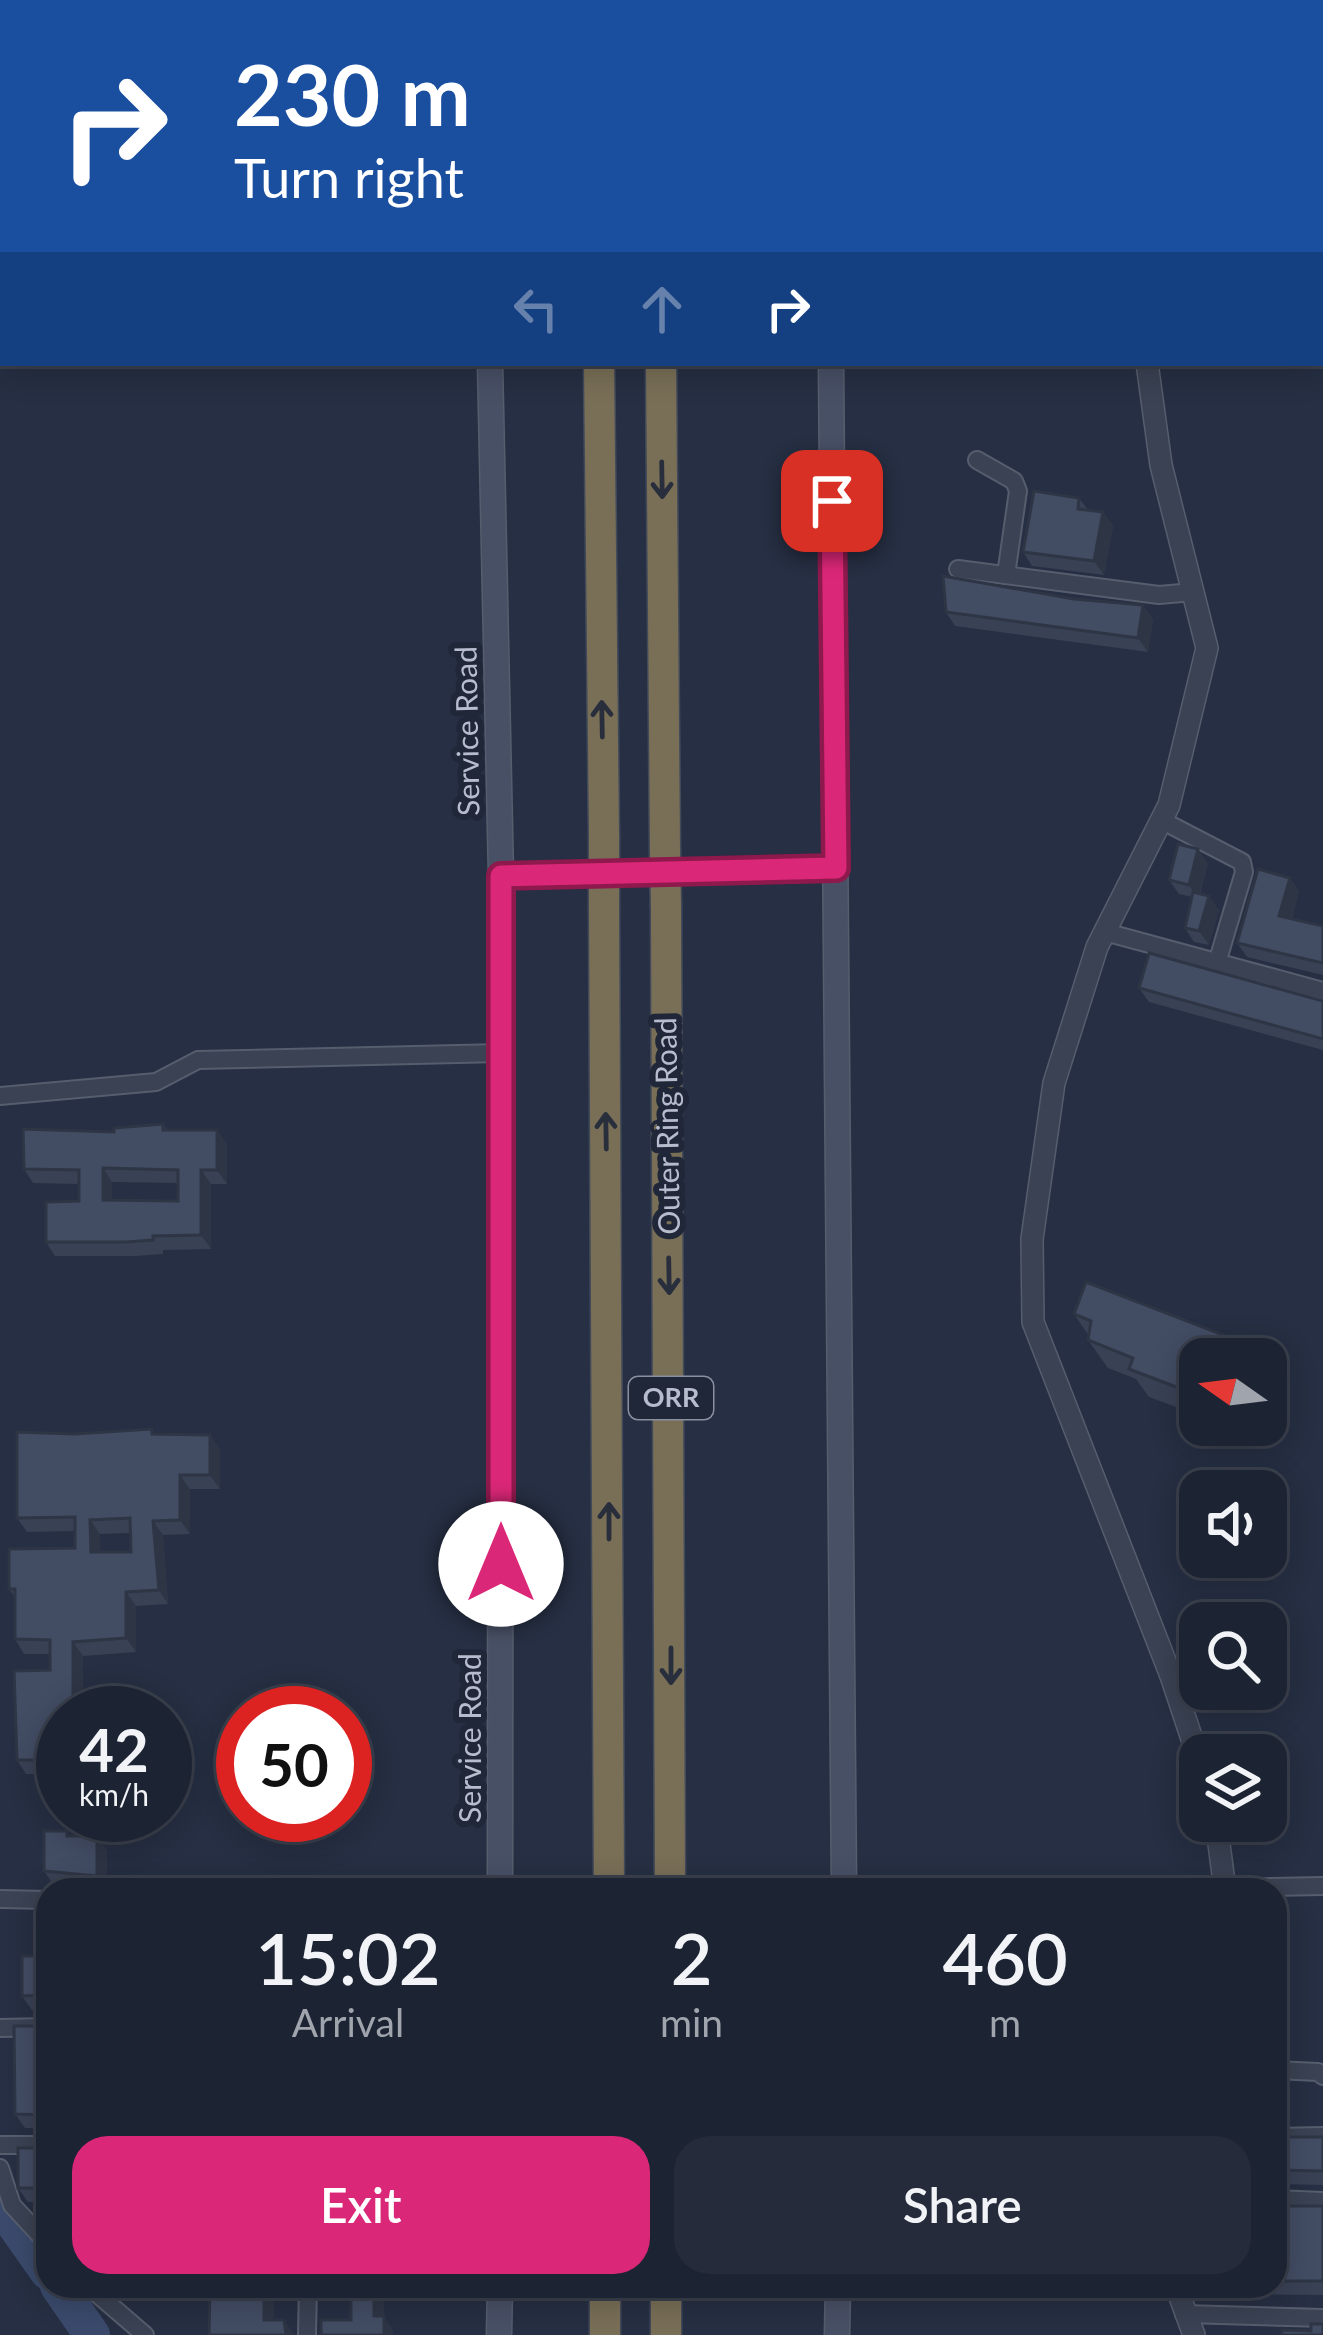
<!DOCTYPE html>
<style>
:root{--surface:#1c2332;--page:#252b3a;--text:#f1f3f6;--muted:#a0a4ac;--line:#3a404d;--accent:#db2777}
body{margin:0;font-family:Lato,sans-serif;background:var(--page);color:var(--text);height:100vh;display:flex;flex-direction:column;font-size:45px;white-space:nowrap}
*{box-sizing:border-box;margin:0}
p{font-size:39px;color:var(--muted)}
.icon{flex:none;width:66px;height:66px;fill:none;stroke:currentColor;stroke-width:2;stroke-linecap:round;stroke-linejoin:round}
.map{position:relative;flex:1;overflow:hidden}
.sheet{position:absolute;left:36px;top:1878px;width:1251px;height:420px;display:flex;flex-direction:column;background:var(--surface);border-radius:36px;box-shadow:0 6px 30px #0003,0 0 0 3px var(--line)}
.sheet>*{flex:none}
.hud{position:absolute;left:0px;top:0px;width:1323px;height:366px;box-shadow:0 6px 30px #0003,0 0 0 3px var(--line);background:#1a4fa0;color:#fff;overflow:hidden}
.needle{width:78px;rotate:284deg}
.controls{position:absolute;left:1179px;top:1338px;display:grid;gap:24px}
.controls a{display:grid;place-items:center;width:108px;height:108px;border-radius:24px;background:var(--surface);box-shadow:0 6px 30px #0003,0 0 0 3px var(--line);font-size:60px}
.speed{position:absolute;left:36px;top:1686px;display:flex;gap:24px;font-size:60px;font-weight:700;text-align:center}
.speed>*{display:grid;place-content:center;width:156px;height:156px;border-radius:50%;background:var(--surface);box-shadow:0 6px 30px #0003,0 0 0 3px var(--line);line-height:1}
.speed small{font-size:30px;font-weight:400}
.speed .limit{border:18px solid #d22;background:#fff;color:#111}
.pin{position:absolute;display:grid;place-items:center;width:102px;height:102px;color:#fff;margin:-51px;border-radius:24px;box-shadow:0 6px 18px #0006}
.me{position:absolute;width:132px;margin:-66px;rotate:0deg;stroke-linejoin:round;filter:drop-shadow(0 0 9px #0008)}
.turn{display:flex;align-items:center;gap:42px;height:252px;padding:0 36px;font-size:54px}
.turn .icon{width:156px;height:156px;stroke-width:2.5}
.turn b{display:block;font-size:84px;line-height:102px}
.lanes{display:flex;align-items:center;height:114px;padding:0 36px;background:#0003;justify-content:center;gap:60px;direction:ltr}
.lanes .off{opacity:.35}
.eta{display:flex;justify-content:space-evenly;align-items:center;height:204px;text-align:center}
.eta b{font-size:72px;font-weight:600;line-height:84px}
.action{display:flex;gap:24px;margin-top:auto;padding:24px 36px}
.action a{flex:1;height:138px;border-radius:36px;background:var(--accent);color:#fff;font-size:48px;font-weight:600;line-height:138px;text-align:center}
.action a+a{background:var(--page);color:var(--text)}
.map>svg:first-child{display:block}
.lines{fill:none;stroke-linecap:round;stroke-linejoin:round}
.river{stroke:#3b4a6c;stroke-width:36}
.minor-casing{stroke:#565d6d;stroke-width:20}
.tertiary-casing{stroke:#565d6d;stroke-width:24}
.secondary-casing{stroke:#565d6d;stroke-width:27}
.motorway-casing{stroke:#424a5a;stroke-width:33}
.minor{stroke:#3a4253;stroke-width:16}
.tertiary{stroke:#3a4253;stroke-width:21}
.secondary{stroke:#485066;stroke-width:24}
.motorway{stroke:#796f57;stroke-width:30}
.motorway-bridge-casing{stroke:#424a5a;stroke-width:33;stroke-linecap:butt}
.motorway-bridge{stroke:#796f57;stroke-width:30}
.wall{fill:#394155;fill-rule:evenodd}
.shaded-wall{fill:#2e3545}
.building{fill:#424c63;stroke:#2e3545;stroke-width:3;fill-rule:evenodd}
.oneway{stroke:#282e3b}
.route-casing{stroke:#8e194d;stroke-width:30}
.route{stroke:#db2777;stroke-width:21}
.labels{text-anchor:middle;stroke-width:12;stroke-linejoin:round;paint-order:stroke}
.shield{fill:#1f2738;stroke:#8a90a0;stroke-width:3}
.shield-label{font-size:27px;font-weight:bold;fill:#b8bdcd}
.street-label{font-size:30px;fill:#b8bdcd;stroke:#1f2738}
</style>
<div class="map">
<svg width="1323" height="2335" viewBox="0 0 1323 2335">
<rect width="100%" height="100%" fill="#262f43"/>
<g class="lines">
<g class="river">
<path d="M 0,2204 L 48,2272"/>
<path d="M 58,2286 L 92,2335"/>
</g>
<defs>
<g id="minor">
<path d="M 1218,0 L 1232,3"/>
<path d="M 1320,21 L 1323,21"/>
<path d="M 1320,143 L 1323,144"/>
<path d="M 1320,256 L 1323,256"/>
<path d="M 1320,291 L 1323,292"/>
<path d="M 977,460 L 1014,481 L 1018,491 L 1006,575"/>
<path d="M 958,569 L 1159,595 L 1193,592"/>
<path d="M 1161,820 L 1242,862 L 1244,872 L 1217,963"/>
<path d="M 1105,932 L 1323,991"/>
<path d="M 0,1096 L 156,1082 L 198,1060 L 501,1053"/>
<path d="M 1225,1888 L 1323,1886"/>
<path d="M 0,1899 L 48,1900"/>
<path d="M 0,2028 L 48,2027"/>
<path d="M 1275,2070 L 1318,2072 L 1323,2076"/>
<path d="M 1275,2137 L 1323,2136"/>
<path d="M 0,2145 L 48,2145"/>
<path d="M 0,2168 L 12,2205 L 48,2244"/>
<path d="M 1275,2199 L 1323,2201"/>
<path d="M 88,2286 L 145,2335"/>
<path d="M 1184,2314 L 1323,2318"/>
<path d="M 307,2335 L 308,2286"/>
</g>
<g id="tertiary">
<path d="M 980,0 L 981,3"/>
<path d="M 1147,363 L 1161,465 L 1207,648 L 1169,805 L 1097,947 L 1054,1083 L 1032,1239 L 1033,1322 L 1171,1676 L 1200,1763"/>
<path d="M 1216,1821 L 1225,1890"/>
<path d="M 1176,2286 L 1194,2335"/>
</g>
<g id="secondary">
<path d="M 483,0 L 483,3"/>
<path d="M 827,0 L 827,3"/>
<path d="M 490,363 L 501,876 L 500,1890"/>
<path d="M 831,363 L 844,1890"/>
<path d="M 501,876 L 836,868"/>
<path d="M 499,2335 L 500,2286"/>
<path d="M 837,2335 L 838,2286"/>
</g>
<g id="motorway">
<path d="M 596,0 L 596,3"/>
<path d="M 658,0 L 658,3"/>
<path d="M 599,363 L 604,836"/>
<path d="M 661,363 L 665,850"/>
<path d="M 666,907 L 670,1890"/>
<path d="M 604,910 L 609,1890"/>
<path d="M 605,2335 L 605,2286"/>
<path d="M 666,2335 L 666,2286"/>
</g>
</defs>
<use href="#minor" class="minor-casing"/>
<use href="#tertiary" class="tertiary-casing"/>
<use href="#secondary" class="secondary-casing"/>
<use href="#motorway" class="motorway-casing"/>
<use href="#minor" class="minor"/>
<use href="#tertiary" class="tertiary"/>
<use href="#secondary" class="secondary"/>
<use href="#motorway" class="motorway"/>
<defs>
<g id="motorway-bridge">
<path d="M 604,836 L 604,910"/>
<path d="M 665,850 L 666,907"/>
</g>
</defs>
<use href="#motorway-bridge" class="motorway-bridge-casing"/>
<use href="#motorway-bridge" class="motorway-bridge"/>
</g>
<g class="wall">
<path d="M 1079,498 L 1088,510 L 1103,512 L 1113,526 L 1104,575 L 1032,566 L 1023,552 Z"/>
<path d="M 1074,599 L 1143,605 L 1153,619 L 1148,652 L 955,626 L 946,612 Z"/>
<path d="M 1208,863 L 1200,894 L 1219,910 L 1209,945 L 1194,942 L 1185,928 L 1192,897 L 1179,894 L 1169,880 Z"/>
<path d="M 1290,878 L 1299,892 L 1292,919 L 1323,926 L 1323,975 L 1247,957 L 1237,943 Z"/>
<path d="M 1139,988 L 1323,1001 L 1323,1050 L 1149,1002 Z"/>
<path d="M 163,1124 L 167,1130 L 217,1130 L 227,1144 L 227,1184 L 211,1184 L 211,1249 L 163,1250 L 163,1254 L 136,1256 L 55,1256 L 46,1242 L 79,1201 L 79,1184 L 33,1183 L 24,1169 L 114,1132 ZM 112,1182 L 178,1183 L 178,1201 L 112,1200 Z"/>
<path d="M 1074,1314 L 1200,1359 L 1200,1416 L 1149,1397 L 1136,1379 L 1108,1368 L 1088,1340 L 1089,1336 Z"/>
<path d="M 1223,1425 L 1252,1425 L 1248,1435 Z"/>
<path d="M 74,1434 L 210,1435 L 220,1449 L 220,1489 L 190,1489 L 190,1534 L 163,1535 L 168,1604 L 136,1606 L 136,1652 L 83,1656 L 63,1713 L 63,1774 L 26,1774 L 17,1760 L 50,1670 L 50,1654 L 24,1654 L 15,1639 L 15,1597 L 9,1589 L 75,1548 L 75,1531 L 27,1532 L 17,1518 ZM 130,1533 L 131,1552 L 100,1552 L 100,1534 Z"/>
<path d="M 71,1836 L 107,1850 L 107,1890 L 54,1885 L 44,1871 Z"/>
<path d="M 48,1956 L 48,2009 L 32,2010 L 22,1996 Z"/>
<path d="M 48,2026 L 48,2128 L 25,2128 L 15,2114 Z"/>
<path d="M 1275,2137 L 1323,2137 L 1323,2185 L 1275,2184 Z"/>
<path d="M 48,2148 L 48,2202 L 28,2202 L 18,2188 Z"/>
<path d="M 1275,2206 L 1323,2206 L 1323,2295 L 1204,2294 L 1198,2286 L 1275,2286 Z"/>
</g>
<g class="shaded-wall">
<path d="M 1103,512 L 1113,526 L 1104,575 L 1094,561 Z"/>
<path d="M 1143,605 L 1153,619 L 1148,652 L 1138,638 Z"/>
<path d="M 1198,849 L 1208,863 L 1198,899 L 1189,885 Z"/>
<path d="M 1290,878 L 1299,892 L 1289,930 L 1279,916 Z"/>
<path d="M 1209,896 L 1219,910 L 1209,945 L 1199,931 Z"/>
<path d="M 217,1130 L 227,1144 L 227,1184 L 217,1170 Z"/>
<path d="M 103,1168 L 112,1182 L 112,1214 L 103,1200 Z"/>
<path d="M 201,1170 L 211,1184 L 211,1249 L 201,1235 Z"/>
<path d="M 1252,1346 L 1261,1359 L 1247,1359 Z"/>
<path d="M 1266,1366 L 1271,1374 L 1266,1388 Z"/>
<path d="M 1241,1425 L 1252,1425 L 1248,1435 Z"/>
<path d="M 210,1435 L 220,1449 L 220,1489 L 210,1475 Z"/>
<path d="M 180,1475 L 190,1489 L 190,1534 L 180,1520 Z"/>
<path d="M 90,1520 L 100,1534 L 100,1566 L 91,1552 Z"/>
<path d="M 153,1521 L 163,1535 L 168,1604 L 159,1590 Z"/>
<path d="M 126,1592 L 136,1606 L 136,1652 L 126,1638 Z"/>
<path d="M 73,1642 L 83,1656 L 83,1713 L 73,1713 Z"/>
<path d="M 97,1836 L 107,1850 L 107,1890 L 97,1876 Z"/>
<path d="M 264,2286 L 274,2286 L 274,2334 L 264,2320 Z"/>
<path d="M 374,2286 L 384,2286 L 384,2317 L 393,2330 L 393,2335 L 384,2335 L 374,2316 Z"/>
<path d="M 284,2320 L 294,2334 L 294,2335 L 286,2335 Z"/>
</g>
<g class="building">
<rect x="1320" y="31" width="3" height="77"/>
<path d="M 1320,152 L 1323,153 L 1323,226 L 1320,225 Z"/>
<path d="M 1320,303 L 1323,304 L 1323,335 L 1320,334 Z"/>
<path d="M 1034,491 L 1079,498 L 1078,509 L 1103,512 L 1094,561 L 1023,552 Z"/>
<path d="M 943,576 L 1074,599 L 1143,605 L 1138,638 L 946,612 Z"/>
<path d="M 1178,844 L 1198,849 L 1189,885 L 1169,880 Z"/>
<path d="M 1258,869 L 1290,878 L 1279,916 L 1323,926 L 1323,963 L 1237,943 Z"/>
<path d="M 1193,892 L 1209,896 L 1199,931 L 1185,928 Z"/>
<path d="M 1149,953 L 1323,1001 L 1323,1039 L 1139,988 Z"/>
<path d="M 163,1124 L 163,1130 L 217,1130 L 217,1170 L 201,1170 L 201,1235 L 153,1236 L 153,1240 L 127,1242 L 46,1242 L 46,1202 L 79,1201 L 79,1170 L 24,1169 L 23,1129 L 114,1132 L 114,1128 ZM 103,1168 L 178,1170 L 178,1201 L 103,1200 Z"/>
<path d="M 1086,1282 L 1252,1346 L 1247,1359 L 1200,1359 L 1200,1396 L 1129,1369 L 1133,1358 L 1088,1340 L 1091,1321 L 1074,1314 Z"/>
<path d="M 152,1429 L 152,1434 L 210,1435 L 210,1475 L 180,1475 L 180,1520 L 153,1521 L 159,1590 L 126,1592 L 126,1638 L 73,1642 L 73,1713 L 63,1713 L 63,1760 L 17,1760 L 14,1671 L 50,1670 L 50,1640 L 15,1639 L 15,1589 L 9,1589 L 9,1549 L 75,1548 L 75,1517 L 17,1518 L 17,1432 L 74,1434 ZM 130,1518 L 131,1552 L 91,1552 L 90,1520 Z"/>
<path d="M 44,1831 L 67,1831 L 67,1836 L 97,1836 L 97,1876 L 44,1871 Z"/>
<path d="M 22,1956 L 48,1956 L 48,1995 L 22,1996 Z"/>
<path d="M 14,2026 L 48,2026 L 48,2115 L 15,2114 Z"/>
<path d="M 1275,2137 L 1323,2137 L 1323,2171 L 1275,2170 Z"/>
<rect x="18" y="2148" width="30" height="40"/>
<rect x="1275" y="2206" width="48" height="75"/>
<path d="M 210,2286 L 264,2286 L 264,2320 L 284,2320 L 286,2335 L 209,2335 Z"/>
<path d="M 351,2286 L 374,2286 L 374,2316 L 384,2316 L 384,2335 L 321,2335 L 321,2320 L 351,2320 Z"/>
<path d="M 1311,2324 L 1323,2324 L 1323,2335 L 1282,2335 L 1282,2330 L 1311,2331 Z"/>
</g>
<defs><path id="oneway-shaft" d="M-6 0H5M1.5-3L5.5 0L1.5 3" fill="none" stroke-width="1.6" stroke-linecap="round" stroke-linejoin="round" transform="scale(3)"/></defs>
<g class="oneway">
<use href="#oneway-shaft" transform="translate(662 480) rotate(89)"/>
<use href="#oneway-shaft" transform="translate(602 719) rotate(-91)"/>
<use href="#oneway-shaft" transform="translate(606 1131) rotate(-91)"/>
<use href="#oneway-shaft" transform="translate(669 1276) rotate(89)"/>
<use href="#oneway-shaft" transform="translate(609 1521) rotate(-90)"/>
<use href="#oneway-shaft" transform="translate(671 1666) rotate(90)"/>
</g>
<g class="lines">
<defs>
<path id="route" d="M 501,1564 L 501,876 L 836,868 L 832,501"/>
</defs>
<use href="#route" class="route-casing"/>
<use href="#route" class="route"/>
</g>
<g class="labels">
<rect class="shield" x="629" y="1377" width="84" height="42" rx="9"/>
<g class="shield-label">
<text x="671" y="1407">ORR</text>
</g>
<g class="street-label">
<text transform="translate(468 731) rotate(-91)" y="10">Service Road</text>
<text transform="translate(668 1126) rotate(-91)" y="10">Outer Ring Road</text>
<text transform="translate(471 1738) rotate(-90)" y="10">Service Road</text>
</g>
</g>
</svg>
<div class="controls">
<a><svg class="needle" viewBox="-14 -14 28 28"><path d="M0-13l5 13h-10z" fill="#e53935"/><path d="M0 13l5-13h-10z" fill="#a0a4ac"/></svg></a>
<a><svg class="icon" aria-label="sound" viewBox="0 0 24 24"><path d="M4 9h4l5-4v14l-5-4H4zM17 9q2 3 0 6"/></svg></a>
<a><svg class="icon" aria-label="search" viewBox="0 0 24 24"><circle cx="10" cy="10" r="6"/><path d="M15 15l6 6"/></svg></a>
<a><svg class="icon" aria-label="layers" viewBox="0 0 24 24"><path d="M12 4l9 5-9 5-9-5zM3 14l9 5 9-5"/></svg></a>
</div>
<div class="speed"><div>42<small>km/h</small></div><div class="limit">50</div></div>
<div class="pin" style="left:832px;top:501px;background:#d93025"><svg class="icon" aria-label="arrive" viewBox="0 0 24 24"><path d="M6 21V4h12l-3 4 3 4H6"/></svg></div>
<svg class="me" style="left:501px;top:1564px" viewBox="-20 -20 40 40"><circle r="19" fill="#fff"/><path d="M0-13L10 11 0 6-10 11z" fill="#db2777"/></svg>
<div class="hud">
<div class="turn"><svg class="icon" aria-label="right" viewBox="0 0 24 24"><path d="M7 20v-9h11M14 6l5 5-5 5"/></svg><div><b>230 m</b>Turn right</div></div>
<div class="lanes"><svg class="icon off" aria-label="left" viewBox="0 0 24 24"><path d="M17 20v-9H6M10 6l-5 5 5 5"/></svg><svg class="icon off" aria-label="ahead" viewBox="0 0 24 24"><path d="M12 20V5M6 11l6-6 6 6"/></svg><svg class="icon" aria-label="right" viewBox="0 0 24 24"><path d="M7 20v-9h11M14 6l5 5-5 5"/></svg></div>
</div>
<section class="sheet">
<div class="eta">
<div><b>15:02</b><p>Arrival</p></div>
<div><b>2</b><p>min</p></div>
<div><b>460</b><p>m</p></div>
</div>
<div class="action"><a>Exit</a><a>Share</a></div>
</section>
</div>
